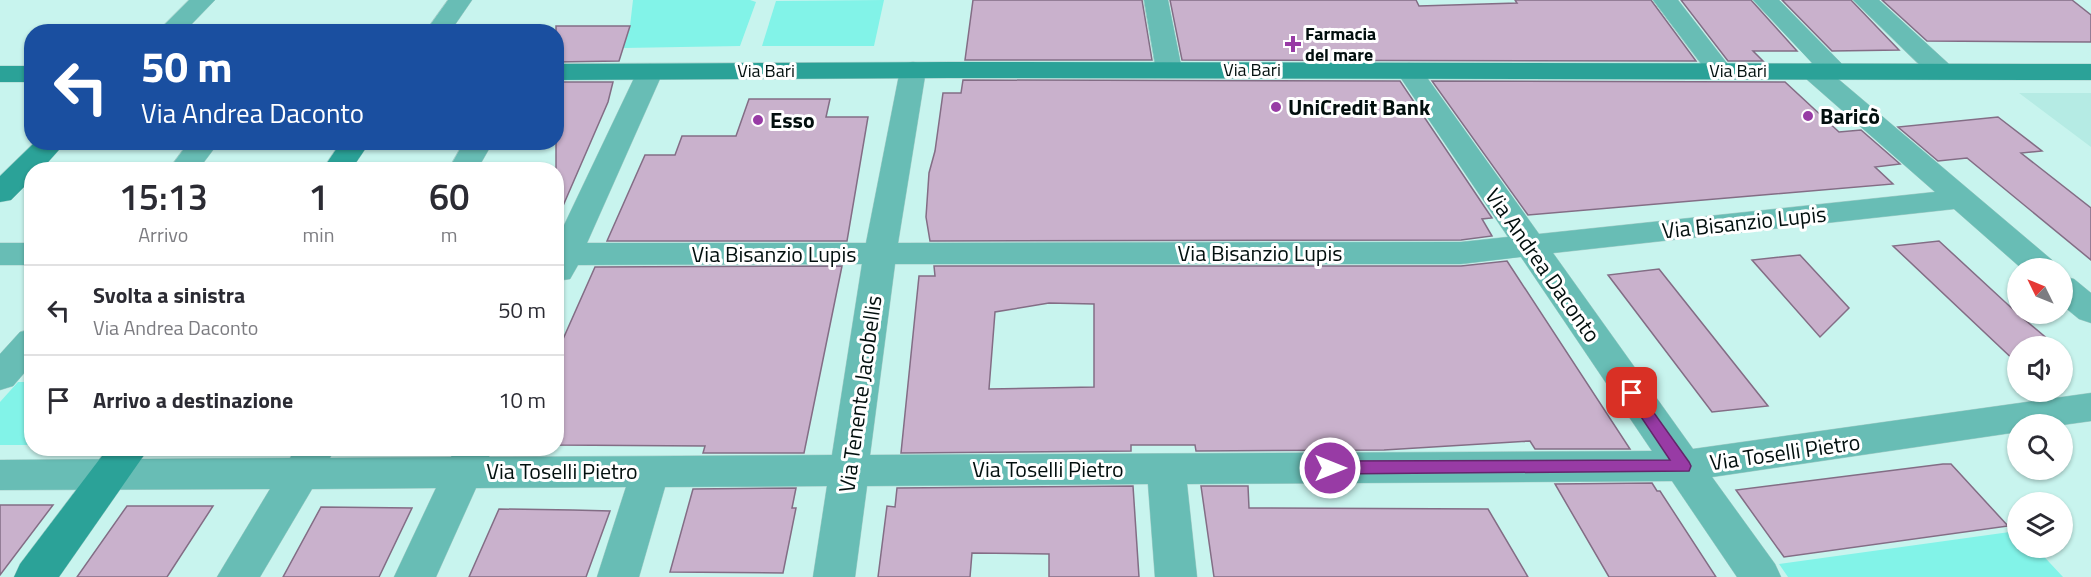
<!DOCTYPE html>
<html lang="it">
<meta charset="utf-8">
<style>
:root{--surface:#fff;--page:#f2f2f3;--text:#2b2b33;--muted:#7c7c81;--line:#e1e1e2}
body{margin:0;font-family:"Titillium Web",sans-serif;background:var(--page);color:var(--text);height:100vh;display:flex;flex-direction:column;font-size:22px;white-space:nowrap}
*{box-sizing:border-box;margin:0}
p{font-size:20px;color:var(--muted)}
.icon{flex:none;width:33px;height:33px;fill:none;stroke:currentColor;stroke-width:2;stroke-linecap:round;stroke-linejoin:round}
.map{position:relative;flex:1;overflow:hidden}
.panel{position:absolute;left:24px;top:162px;width:540px;height:294px;display:flex;flex-direction:column;background:var(--surface);border-radius:24px;box-shadow:0 2px 4px #0004}
.panel>*{flex:none}
.top-card{position:absolute;left:24px;top:24px;width:540px;height:126px;border-radius:24px;box-shadow:0 2px 4px #0004;background:#1a4fa0;color:#fff;overflow:hidden}
.needle{width:39px;rotate:313deg}
.tools{position:absolute;left:2007px;top:258px;display:grid;gap:12px}
.tools a{display:grid;place-items:center;width:66px;height:66px;border-radius:50%;background:var(--surface);box-shadow:0 2px 4px #0004;font-size:30px}
.pin{position:absolute;display:grid;place-items:center;width:51px;height:51px;color:#fff;margin:-26px;border-radius:12px;box-shadow:0 3px 9px #0006}
.me{position:absolute;width:66px;margin:-33px;rotate:90deg;stroke-linejoin:round;filter:drop-shadow(0 0 4px #0008)}
.turn{display:flex;align-items:center;gap:21px;height:126px;padding:0 18px;font-size:27px}
.turn .icon{width:78px;height:78px;stroke-width:2.5}
.turn b{display:block;font-size:42px;line-height:51px}
.eta{display:flex;justify-content:space-evenly;align-items:center;height:102px;text-align:center}
.eta b{font-size:36px;font-weight:600;line-height:42px}
ul{padding:0;list-style:none}
li{display:flex;align-items:center;gap:18px;height:90px;padding:0 18px;border-top:2px solid var(--line)}
li div{flex:1}
li b{display:block;font-size:22px}
li em{font-style:normal}
.map>svg:first-child{display:block}
.built{fill:#b5ebe4}
.green{fill:#82f3e8}
.building{fill:#c9b1cc;stroke:#836d85;stroke-width:1.5;fill-rule:evenodd}
.lines{fill:none;stroke-linecap:round;stroke-linejoin:round}
.street-casing{stroke:#a8cfca;stroke-width:1}
.secondary-casing{stroke:#a8cfca;stroke-width:1}
.street{fill:#68bdb5;fill-rule:evenodd}
.secondary{fill:#2ba298;fill-rule:evenodd}
.route{fill:#983ba5;stroke:#63266b;stroke-width:1.5}
.poi-dot{fill:#983ba5;stroke:#fff;stroke-width:2}
.labels{text-anchor:middle;stroke-width:6;stroke-linejoin:round;paint-order:stroke}
.far-poi-label{font-size:18px;font-weight:bold;fill:#020f0e;stroke:#fff;text-anchor:start}
.far-street-label{font-size:18px;fill:#020f0e;stroke:#fff}
.poi-label{font-size:22px;font-weight:bold;fill:#020f0e;stroke:#fff;text-anchor:start}
.street-label{font-size:22px;fill:#020f0e;stroke:#fff}
</style>
<div class="map">
<svg width="2091" height="577" viewBox="0 0 2091 577">
<rect width="100%" height="100%" fill="#c8f4ee"/>
<path class="built" d="M 2019,93 L 2091,93 L 2091,147 Z"/>
<g class="green">
<path d="M 633,0 L 750,0 L 756,2 L 740,46 L 623,48 L 630,26 Z"/>
<path d="M 884,0 L 874,46 L 762,46 L 776,1 Z"/>
<path d="M 18,382 L 31,382 L 31,445 L 0,445 L 0,402 Z"/>
<path d="M 2017,531 L 2018,548 L 2036,548 L 2063,577 L 1788,577 L 1779,564 Z"/>
</g>
<g class="building">
<path d="M 973,0 L 1142,0 L 1152,60 L 965,60 Z"/>
<path d="M 1170,0 L 1416,0 L 1419,6 L 1517,3 L 1515,0 L 1651,0 L 1696,61 L 1182,60 Z"/>
<path d="M 1681,0 L 1751,0 L 1797,51 L 1753,51 L 1763,61 L 1728,61 Z"/>
<path d="M 1782,0 L 1851,0 L 1899,50 L 1832,51 Z"/>
<path d="M 1882,0 L 2072,0 L 2091,15 L 2091,42 L 1927,41 Z"/>
<path d="M 556,26 L 630,26 L 619,61 L 556,62 Z"/>
<path d="M 963,80 L 1400,81 L 1492,218 L 1482,219 L 1492,236 L 1461,240 L 930,241 L 926,217 L 929,173 L 935,151 L 943,93 L 961,93 Z"/>
<path d="M 1432,81 L 1785,82 L 1839,132 L 1861,130 L 1900,164 L 1875,167 L 1893,184 L 1528,215 Z"/>
<path d="M 556,82 L 613,82 L 608,102 L 556,222 Z"/>
<path d="M 749,99 L 830,99 L 826,117 L 868,117 L 847,241 L 607,241 L 645,155 L 675,155 L 682,136 L 736,136 Z"/>
<path d="M 1998,117 L 2042,151 L 2021,153 L 2091,208 L 2091,260 L 1967,158 L 1938,161 L 1898,127 Z"/>
<path d="M 1939,241 L 2018,314 L 2056,346 L 2018,346 L 2018,364 L 1893,246 Z"/>
<path d="M 1800,255 L 1849,308 L 1820,337 L 1752,260 Z"/>
<path d="M 1507,261 L 1630,449 L 1535,449 L 1530,441 L 1384,450 L 1196,451 L 1195,445 L 1131,445 L 1131,451 L 901,453 L 919,276 L 935,276 L 934,266 L 1461,266 ZM 1049,303 L 1094,304 L 1094,387 L 989,389 L 995,312 Z"/>
<path d="M 842,266 L 804,453 L 703,453 L 705,446 L 556,445 L 556,355 L 595,267 Z"/>
<path d="M 1659,269 L 1768,406 L 1712,412 L 1608,275 Z"/>
<path d="M 1943,464 L 1951,464 L 2008,526 L 1784,557 L 1736,490 Z"/>
<path d="M 1652,483 L 1657,491 L 1660,491 L 1716,577 L 1609,577 L 1555,484 Z"/>
<path d="M 1133,486 L 1139,577 L 1049,577 L 1049,554 L 972,553 L 970,577 L 878,577 L 887,506 L 895,507 L 897,488 Z"/>
<path d="M 1201,486 L 1248,486 L 1249,508 L 1488,509 L 1528,577 L 1214,577 Z"/>
<path d="M 796,488 L 792,508 L 796,508 L 783,573 L 670,572 L 693,489 Z"/>
<path d="M 0,505 L 53,505 L 0,575 Z"/>
<path d="M 127,506 L 213,506 L 167,577 L 77,577 Z"/>
<path d="M 321,507 L 412,508 L 379,577 L 283,577 Z"/>
<path d="M 499,509 L 573,510 L 610,511 L 586,577 L 469,577 Z"/>
</g>
<g class="lines">
<defs>
<g id="street">
<path d="M 189,0 L 215,0 L 184,32 L 157,32 Z"/>
<path d="M 448,0 L 472,0 L 450,32 L 425,32 Z"/>
<path d="M 1144,0 L 1168,0 L 1182,70 L 1178,76 L 1169,78 L 1160,76 L 1156,70 Z"/>
<path d="M 1653,0 L 1678,0 L 1733,71 L 1729,77 L 1720,79 L 1711,77 Z"/>
<path d="M 1753,0 L 1779,0 L 1843,65 L 1847,71 L 1843,77 L 1837,78 L 2052,260 L 2057,268 L 2021,268 L 1954,209 L 1553,253 L 1693,449 L 2091,393 L 2091,421 L 2062,425 L 2018,424 L 2018,432 L 1712,477 L 1775,564 L 1781,577 L 1737,577 L 1672,481 L 1187,484 L 1197,577 L 1155,577 L 1148,484 L 867,486 L 855,577 L 813,577 L 827,486 L 665,487 L 639,577 L 597,577 L 626,487 L 476,488 L 436,577 L 394,577 L 436,488 L 312,489 L 260,577 L 217,577 L 270,489 L 0,490 L 0,460 L 290,458 L 296,448 L 335,448 L 330,458 L 451,457 L 455,448 L 489,448 L 491,453 L 489,457 L 832,455 L 862,264 L 578,265 L 570,279 L 556,281 L 556,242 L 637,72 L 641,66 L 650,64 L 659,66 L 663,72 L 587,243 L 866,243 L 900,70 L 904,64 L 913,62 L 922,64 L 926,70 L 898,243 L 1461,242 L 1508,237 L 1396,71 L 1400,65 L 1409,63 L 1418,65 L 1539,234 L 1935,192 L 1804,77 L 1800,71 L 1804,65 L 1812,63 ZM 1521,257 L 1652,451 L 870,455 L 895,264 L 1461,264 Z"/>
<path d="M 1853,0 L 1879,0 L 1950,65 L 1954,71 L 1950,77 L 1941,79 L 1932,77 Z"/>
<path d="M 189,142 L 219,142 L 198,170 L 168,170 Z"/>
<path d="M 464,142 L 493,142 L 477,170 L 448,170 Z"/>
<rect x="0" y="243" width="32" height="22"/>
<path d="M 2062,276 L 2074,279 L 2091,293 L 2091,323 L 2079,319 L 2062,305 Z"/>
<path d="M 32,329 L 32,364 L 13,386 L 0,390 L 0,354 L 20,332 Z"/>
</g>
<g id="secondary">
<path d="M 947,62 L 2091,64 L 2091,80 L 947,78 L 556,80 L 556,64 Z"/>
<rect x="0" y="66" width="32" height="16"/>
<path d="M 35,142 L 66,142 L 41,170 L 32,170 L 32,179 L 11,200 L 0,202 L 0,176 Z"/>
<path d="M 341,142 L 370,142 L 351,170 L 322,170 Z"/>
<path d="M 108,448 L 149,448 L 59,577 L 14,577 L 20,564 Z"/>
</g>
</defs>
<use href="#street" class="street-casing"/>
<use href="#secondary" class="secondary-casing"/>
<use href="#street" class="street"/>
<use href="#secondary" class="secondary"/>
</g>
<path class="route" d="M 1632,387 L 1637,389 L 1689,462 L 1691,466 L 1689,471 L 1330,474 L 1325,472 L 1323,468 L 1325,463 L 1330,461 L 1670,460 L 1625,393 L 1627,389 Z"/>
<g class="poi-dot">
<path d="M1290 35h6v6h6v6h-6v6h-6v-6h-6v-6h6z"/>
<circle cx="1276" cy="107" r="6"/>
<circle cx="1808" cy="116" r="6"/>
<circle cx="758" cy="120" r="6"/>
</g>
<g class="labels">
<g class="far-poi-label">
<text x="1305" y="40">Farmacia<tspan x="1305" dy="21">del mare</tspan></text>
</g>
<g class="far-street-label">
<text x="1252" y="76">Via Bari</text>
<text x="766" y="77">Via Bari</text>
<text x="1738" y="77">Via Bari</text>
</g>
<g class="poi-label">
<text x="1288" y="115">UniCredit Bank</text>
<text x="1820" y="124">Baricò</text>
<text x="770" y="128">Esso</text>
</g>
<g class="street-label">
<text transform="translate(1744 222) rotate(-6)" y="8">Via Bisanzio Lupis</text>
<text x="1260" y="261">Via Bisanzio Lupis</text>
<text x="774" y="262">Via Bisanzio Lupis</text>
<text transform="translate(1543 265) rotate(55)" y="8">Via Andrea Daconto</text>
<text transform="translate(860 394) rotate(-82)" y="8">Via Tenente Jacobellis</text>
<text transform="translate(1785 452) rotate(-8)" y="8">Via Toselli Pietro</text>
<text x="1048" y="477">Via Toselli Pietro</text>
<text x="562" y="479">Via Toselli Pietro</text>
</g>
</g>
</svg>
<div class="tools">
<a><svg class="needle" viewBox="-14 -14 28 28"><path d="M0-13l5 13h-10z" fill="#e53935"/><path d="M0 13l5-13h-10z" fill="#7c7c81"/></svg></a>
<a><svg class="icon" aria-label="sound" viewBox="0 0 24 24"><path d="M4 9h4l5-4v14l-5-4H4zM17 9q2 3 0 6"/></svg></a>
<a><svg class="icon" aria-label="search" viewBox="0 0 24 24"><circle cx="10" cy="10" r="6"/><path d="M15 15l6 6"/></svg></a>
<a><svg class="icon" aria-label="layers" viewBox="0 0 24 24"><path d="M12 4l9 5-9 5-9-5zM3 14l9 5 9-5"/></svg></a>
</div>
<div class="pin" style="left:1632px;top:393px;background:#d93025"><svg class="icon" aria-label="arrive" viewBox="0 0 24 24"><path d="M6 21V4h12l-3 4 3 4H6"/></svg></div>
<svg class="me" style="left:1330px;top:468px" viewBox="-20 -20 40 40"><circle r="17" fill="#983ba5" stroke="#fff" stroke-width="3"/><path d="M0-11L8 9 0 5-8 9z" fill="#fff"/></svg>
<div class="top-card">
<div class="turn"><svg class="icon" aria-label="left" viewBox="0 0 24 24"><path d="M17 20v-9H6M10 6l-5 5 5 5"/></svg><div><b>50 m</b>Via Andrea Daconto</div></div>
</div>
<section class="panel">
<div class="eta">
<div><b>15:13</b><p>Arrivo</p></div>
<div><b>1</b><p>min</p></div>
<div><b>60</b><p>m</p></div>
</div>
<ul>
<li><svg class="icon" aria-label="left" viewBox="0 0 24 24"><path d="M17 20v-9H6M10 6l-5 5 5 5"/></svg><div><b>Svolta a sinistra</b><p>Via Andrea Daconto</p></div><em>50 m</em></li>
<li><svg class="icon" aria-label="arrive" viewBox="0 0 24 24"><path d="M6 21V4h12l-3 4 3 4H6"/></svg><div><b>Arrivo a destinazione</b></div><em>10 m</em></li>
</ul>
</section>
</div>
